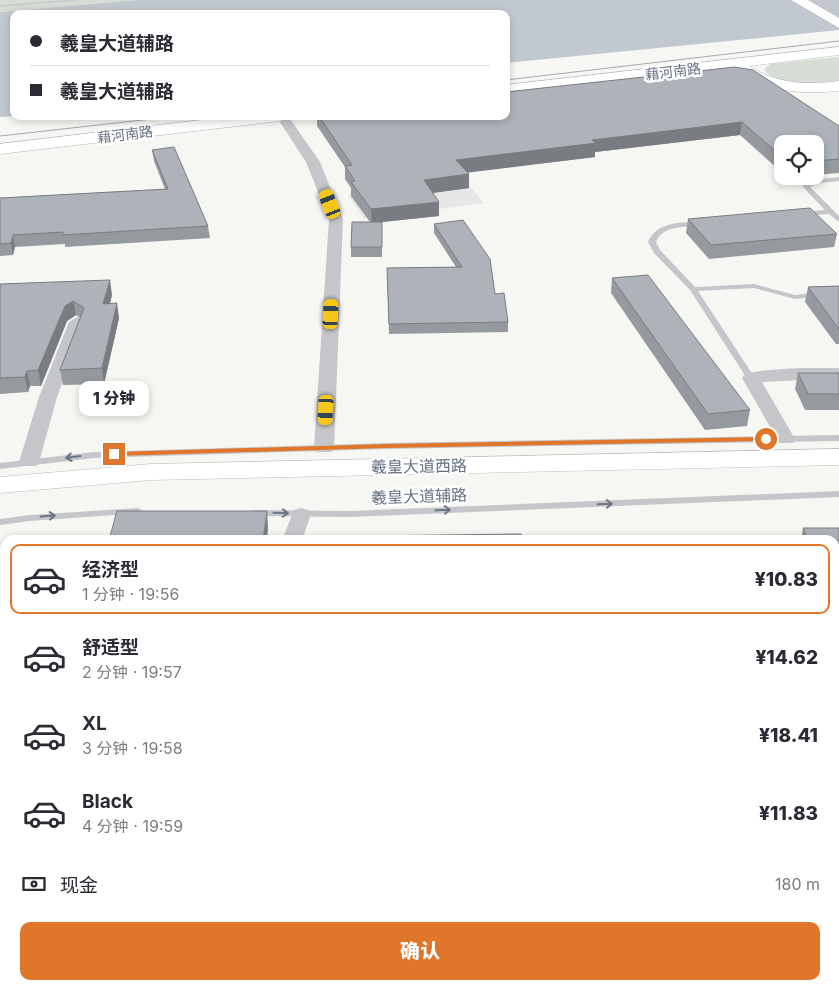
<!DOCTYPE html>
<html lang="zh">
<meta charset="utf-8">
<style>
:root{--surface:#fff;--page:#f7f7f7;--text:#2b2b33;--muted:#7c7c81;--line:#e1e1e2;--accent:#e07629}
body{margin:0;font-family:Inter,"Noto Sans SC",sans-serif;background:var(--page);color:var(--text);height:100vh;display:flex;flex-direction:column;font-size:19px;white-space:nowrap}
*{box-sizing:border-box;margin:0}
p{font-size:16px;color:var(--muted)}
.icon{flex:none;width:28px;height:28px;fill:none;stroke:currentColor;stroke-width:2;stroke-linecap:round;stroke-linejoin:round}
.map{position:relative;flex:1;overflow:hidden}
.drawer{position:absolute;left:0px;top:535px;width:840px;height:455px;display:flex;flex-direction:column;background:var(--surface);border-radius:15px 15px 0 0;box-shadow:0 2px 8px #0003}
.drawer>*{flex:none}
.hud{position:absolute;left:10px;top:10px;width:500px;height:110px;border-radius:10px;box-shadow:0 2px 8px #0003;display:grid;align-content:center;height:110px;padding:0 20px;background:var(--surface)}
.buttons{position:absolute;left:774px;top:135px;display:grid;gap:10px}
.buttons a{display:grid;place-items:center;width:50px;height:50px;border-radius:10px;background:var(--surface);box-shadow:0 2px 8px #0003;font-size:25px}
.end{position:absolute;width:22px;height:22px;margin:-11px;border:6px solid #e07629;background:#fff;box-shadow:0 0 0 2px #fff}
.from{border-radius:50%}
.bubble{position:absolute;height:35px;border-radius:10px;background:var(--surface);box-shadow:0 2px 8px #0003;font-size:16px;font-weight:800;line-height:35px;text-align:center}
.car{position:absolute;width:15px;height:30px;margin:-15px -8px;border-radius:6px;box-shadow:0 0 4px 1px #0007;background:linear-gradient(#f5c518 24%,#345 0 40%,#f5c518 0 76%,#345 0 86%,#f5c518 0)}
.hud b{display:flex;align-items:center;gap:18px;height:48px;font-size:19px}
.hud b+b{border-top:1px solid var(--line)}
.hud i{width:12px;height:12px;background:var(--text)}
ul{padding:9px 0 0;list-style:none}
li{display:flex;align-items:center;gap:15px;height:70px;margin:0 10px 8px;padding:0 10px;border:2px solid transparent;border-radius:10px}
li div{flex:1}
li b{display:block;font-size:19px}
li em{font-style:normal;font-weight:800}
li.current{border-color:var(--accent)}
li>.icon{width:45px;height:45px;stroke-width:1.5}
.pay{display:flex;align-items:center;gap:12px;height:55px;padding:0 20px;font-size:19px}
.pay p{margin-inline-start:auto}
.cta{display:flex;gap:10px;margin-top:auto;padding:10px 20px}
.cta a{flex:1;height:58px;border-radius:10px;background:var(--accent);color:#fff;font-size:20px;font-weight:800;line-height:58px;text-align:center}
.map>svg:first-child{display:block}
.built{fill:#e6e7e6}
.green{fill:#d6ddd4}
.water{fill:#c1c8cf}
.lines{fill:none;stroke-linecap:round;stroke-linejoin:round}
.secondary-casing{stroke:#b6b9be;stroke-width:1}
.primary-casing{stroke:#b7b9be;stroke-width:1}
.path{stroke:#bdbec1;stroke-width:2;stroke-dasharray:1 1;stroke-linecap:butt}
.lane{fill:#c4c6ca;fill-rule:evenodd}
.street{fill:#c4c6ca;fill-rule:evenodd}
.secondary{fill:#fff;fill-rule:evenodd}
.primary{fill:#fff;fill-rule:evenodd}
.tram{stroke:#a4a8af;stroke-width:1}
.wall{fill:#959a9f}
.shaded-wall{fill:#797d82}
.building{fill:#adb3b9;stroke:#797d82}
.oneway{stroke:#6b7587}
.route{fill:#e07629}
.labels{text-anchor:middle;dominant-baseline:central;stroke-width:5;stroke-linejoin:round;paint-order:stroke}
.far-street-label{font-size:14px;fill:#667183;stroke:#fff}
.street-label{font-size:16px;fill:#667183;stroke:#fff}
</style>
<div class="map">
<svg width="839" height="990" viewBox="0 0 839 990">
<rect width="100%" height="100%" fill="#f6f6f3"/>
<path class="built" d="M464,180l20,23 -120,16 -16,-24z"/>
<g class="green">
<path d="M0,0h136l-136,12z"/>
<path d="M839,57v25c-25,2 -57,9 -75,-12l6,-6z"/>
</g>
<path class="water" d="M136,0h703v30l-333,33v-49h-492v102l-14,1v-105z"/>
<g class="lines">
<g class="secondary-casing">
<g id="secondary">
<path d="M791,0h17l31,18v10z"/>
<path d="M839,47v8l-90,11c28,18 57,19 90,15v10c-36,3 -70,2 -101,-19l-2,-4 -230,27v-10z"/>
<path d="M235,116h53l-8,5 -280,33v-10z"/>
</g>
</g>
<g class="primary-casing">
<path id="primary" d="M839,449v16l-688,15 -151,13v-16l151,-13z"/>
</g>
<path class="path" d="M0,6l75,-6"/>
<g class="lane">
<path d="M839,177v4l-18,2 -11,4 29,29v6l-10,-8 -30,2v-4h3l23,-2 -22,-23v-2l17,-6z"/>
<path d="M700,221h3v4c-17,3 -40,-1 -47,17l4,8 35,37 59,-3 41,11 44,-5v4l-44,5 -41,-11 -56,3 57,87 -1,2h-6l-58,-90 -36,-37 -6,-11c9,-21 33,-19 52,-21z"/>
<path d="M839,435v6l-453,8 -292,9 -94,11v-6l94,-11 292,-9z"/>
<path d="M839,491v6l-489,20 -95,-1 -5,-3 5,-3 95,1z"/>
<path d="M138,508l5,3 -1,2 -112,8 -30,4v-6l30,-4z"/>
</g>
<g class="street">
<path d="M276,116h12l32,46 23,57 -9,229 -3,4h-14l-3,-4 15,-229 -23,-57z"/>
<path d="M77,317l8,5 -28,75 -18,65 -3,4h-14l-3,-4 20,-65 30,-75z"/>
<path d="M839,368v10l-77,4 33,57 -2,4h-14l-2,-4 -35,-61 3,-4c30,-7 63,-6 94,-6z"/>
<path d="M301,508l7,2 3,4 -9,26h-20l12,-30z"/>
<rect x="137" y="985" width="30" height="5"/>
</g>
<use href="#secondary" class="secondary"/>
<use href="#primary" class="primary"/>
<g class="tram">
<path d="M506,80l333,-39"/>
<path d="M0,136l179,-20"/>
</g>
</g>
<g class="wall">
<path d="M506,92l333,34v47l-24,2v-31h-33v25h-4l-38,-34 -145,17v5l-128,15 2,16 -36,5 6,9v14l-57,6v35h-31v-10l19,-25 -19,-26v-8l-6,-9v-12l-28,-41v-10h189z"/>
<path d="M152,150l56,76 2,12 -145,9v-3l-50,3 -2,8 -13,1v-58l165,-9 -11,-28z"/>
<path d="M688,219l149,15 -3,13 -125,12 -23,-26z"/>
<path d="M434,224l74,98v10l-119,2 -2,-66 69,-1 -22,-34z"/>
<path d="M612,278l138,132 -3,16 -42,4 -94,-137z"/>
<path d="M0,284l112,11 -2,8 9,15 -15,66 -41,1 -3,-15 20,-52 -4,-3 -9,6 -26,65h-11l-2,6 -28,2z"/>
<path d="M839,286v58h-3l-31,-42 3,-15z"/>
<path d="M798,373h41v37h-34l-10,-21z"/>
<path d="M803,528h36v109h-4v-97h-34z"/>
<path d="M0,632h5v197l-5,1z"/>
<rect x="835" y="726" width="4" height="65"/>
<path d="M0,906h5v79h49l-1,5h-53z"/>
<path d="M689,985h59l-9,5h-46z"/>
</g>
<g class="shaded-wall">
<path d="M742,122l-2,13 -145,17v5l-139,17v-14l136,-20z"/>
<path d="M469,174v14l-45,6v-14z"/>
<path d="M439,202v14l-57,6v35v-35l-10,2 -1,-15z"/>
<path d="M13,235l2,12 -2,8 -2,-12z"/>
<path d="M110,280l2,15 -6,23 -3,-14z"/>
<path d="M73,301l3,14 -9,6 -26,65 -3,-16 27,-64z"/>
<path d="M117,303l2,15 -15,66 -2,-16z"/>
<path d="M27,371l3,15 -2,6 -3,-15z"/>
<path d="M267,511l1,17 -1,12h-4z"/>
<path d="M839,919v2l-4,13v-12z"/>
<path d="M45,985h9l-1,5h-6z"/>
<path d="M719,985h29l-9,5h-28z"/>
</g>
<g class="building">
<path d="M735,67l18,3 86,56v33l-24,2v-17h-33v11h-2l-38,-33 -150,18 4,3 -140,17 13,14 -45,6 15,22 -68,7 -20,-27 4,-1 -10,-15 7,-1 -33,-49h187v-24z"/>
<path d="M174,147l34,79 -145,9v-3l-50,3 -2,8 -11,1v-46l168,-9 -16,-39z"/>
<path d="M810,208l27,26 -126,11 -23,-26z"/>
<path d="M463,220l27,39 5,35 9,-1 4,29 -119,2 -2,-56 75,-1 -28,-43z"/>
<path d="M352,222h30v25h-31z"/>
<path d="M648,275l102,135 -42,4 -96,-136z"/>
<path d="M110,280l-7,24 14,-1 -15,65 -42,2 24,-62 -11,-7 -8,5 -27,64 -11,1 -2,6 -25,1v-94z"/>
<path d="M839,286v43l-31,-42z"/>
<path d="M798,373h41v21h-31z"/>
<path d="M117,511h150l-4,29h-154z"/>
<path d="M803,528h36v91h-4v-79h-27z"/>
<path d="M521,534l1,6h-157v-4z"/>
<rect x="0" y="632" width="5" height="181"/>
<rect x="835" y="726" width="4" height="47"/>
<rect x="0" y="906" width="5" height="71"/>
<path d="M835,914l4,4v1l-4,3z"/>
<path d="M299,985h314l1,5h-315z"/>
<path d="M708,985h11l-8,4z"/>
</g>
<defs><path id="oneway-shaft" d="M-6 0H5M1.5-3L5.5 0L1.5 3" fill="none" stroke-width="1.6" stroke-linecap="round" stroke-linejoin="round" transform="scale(1.25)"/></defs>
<g class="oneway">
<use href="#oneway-shaft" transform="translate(73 457) rotate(173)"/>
<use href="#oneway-shaft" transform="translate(605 504) rotate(-2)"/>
<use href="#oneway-shaft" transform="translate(443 510) rotate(-2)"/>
<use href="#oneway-shaft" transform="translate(281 513) rotate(1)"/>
<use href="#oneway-shaft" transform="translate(48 516) rotate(-4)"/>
</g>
<path class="route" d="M766,437l4,2 -1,2 -383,7 -272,8 -4,-2 4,-2 272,-8z"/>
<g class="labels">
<g class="far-street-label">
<text transform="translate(673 71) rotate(-7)">藉河南路</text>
<text transform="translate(125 134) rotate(-7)">藉河南路</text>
</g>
<g class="street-label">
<text transform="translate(419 466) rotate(-1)">羲皇大道西路</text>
<text transform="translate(419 496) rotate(-2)">羲皇大道辅路</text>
</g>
</g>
</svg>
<div class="buttons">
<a><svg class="icon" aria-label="locate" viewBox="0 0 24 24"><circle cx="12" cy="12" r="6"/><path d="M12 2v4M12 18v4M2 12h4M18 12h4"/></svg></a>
</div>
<i class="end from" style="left:766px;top:439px"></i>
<i class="end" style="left:114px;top:454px"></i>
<div class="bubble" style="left:79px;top:381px;width:70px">1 分钟</div>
<i class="car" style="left:330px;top:204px;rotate:338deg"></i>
<i class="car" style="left:331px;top:314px;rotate:3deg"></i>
<i class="car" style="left:326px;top:410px;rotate:183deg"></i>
<div class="hud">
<b><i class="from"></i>羲皇大道辅路</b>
<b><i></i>羲皇大道辅路</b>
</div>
<section class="drawer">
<ul>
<li class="current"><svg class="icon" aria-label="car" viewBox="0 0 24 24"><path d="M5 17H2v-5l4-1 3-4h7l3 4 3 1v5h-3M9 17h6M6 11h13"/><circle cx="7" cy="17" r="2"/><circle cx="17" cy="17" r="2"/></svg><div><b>经济型</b><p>1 分钟 · 19:56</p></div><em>¥10.83</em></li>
<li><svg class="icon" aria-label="car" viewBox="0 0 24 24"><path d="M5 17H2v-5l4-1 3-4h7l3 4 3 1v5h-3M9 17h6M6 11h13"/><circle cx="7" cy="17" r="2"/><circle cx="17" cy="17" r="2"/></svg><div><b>舒适型</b><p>2 分钟 · 19:57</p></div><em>¥14.62</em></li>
<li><svg class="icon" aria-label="car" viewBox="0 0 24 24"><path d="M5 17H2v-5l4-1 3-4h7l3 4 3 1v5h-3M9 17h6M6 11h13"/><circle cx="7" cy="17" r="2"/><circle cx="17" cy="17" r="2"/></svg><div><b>XL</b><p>3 分钟 · 19:58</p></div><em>¥18.41</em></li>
<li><svg class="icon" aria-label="car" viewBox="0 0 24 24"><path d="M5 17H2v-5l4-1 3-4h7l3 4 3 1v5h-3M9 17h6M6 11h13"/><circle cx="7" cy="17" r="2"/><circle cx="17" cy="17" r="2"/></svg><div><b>Black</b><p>4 分钟 · 19:59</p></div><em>¥11.83</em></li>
</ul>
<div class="pay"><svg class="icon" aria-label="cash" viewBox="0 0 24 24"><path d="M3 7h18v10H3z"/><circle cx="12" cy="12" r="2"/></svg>现金<p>180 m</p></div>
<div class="cta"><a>确认</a></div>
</section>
</div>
